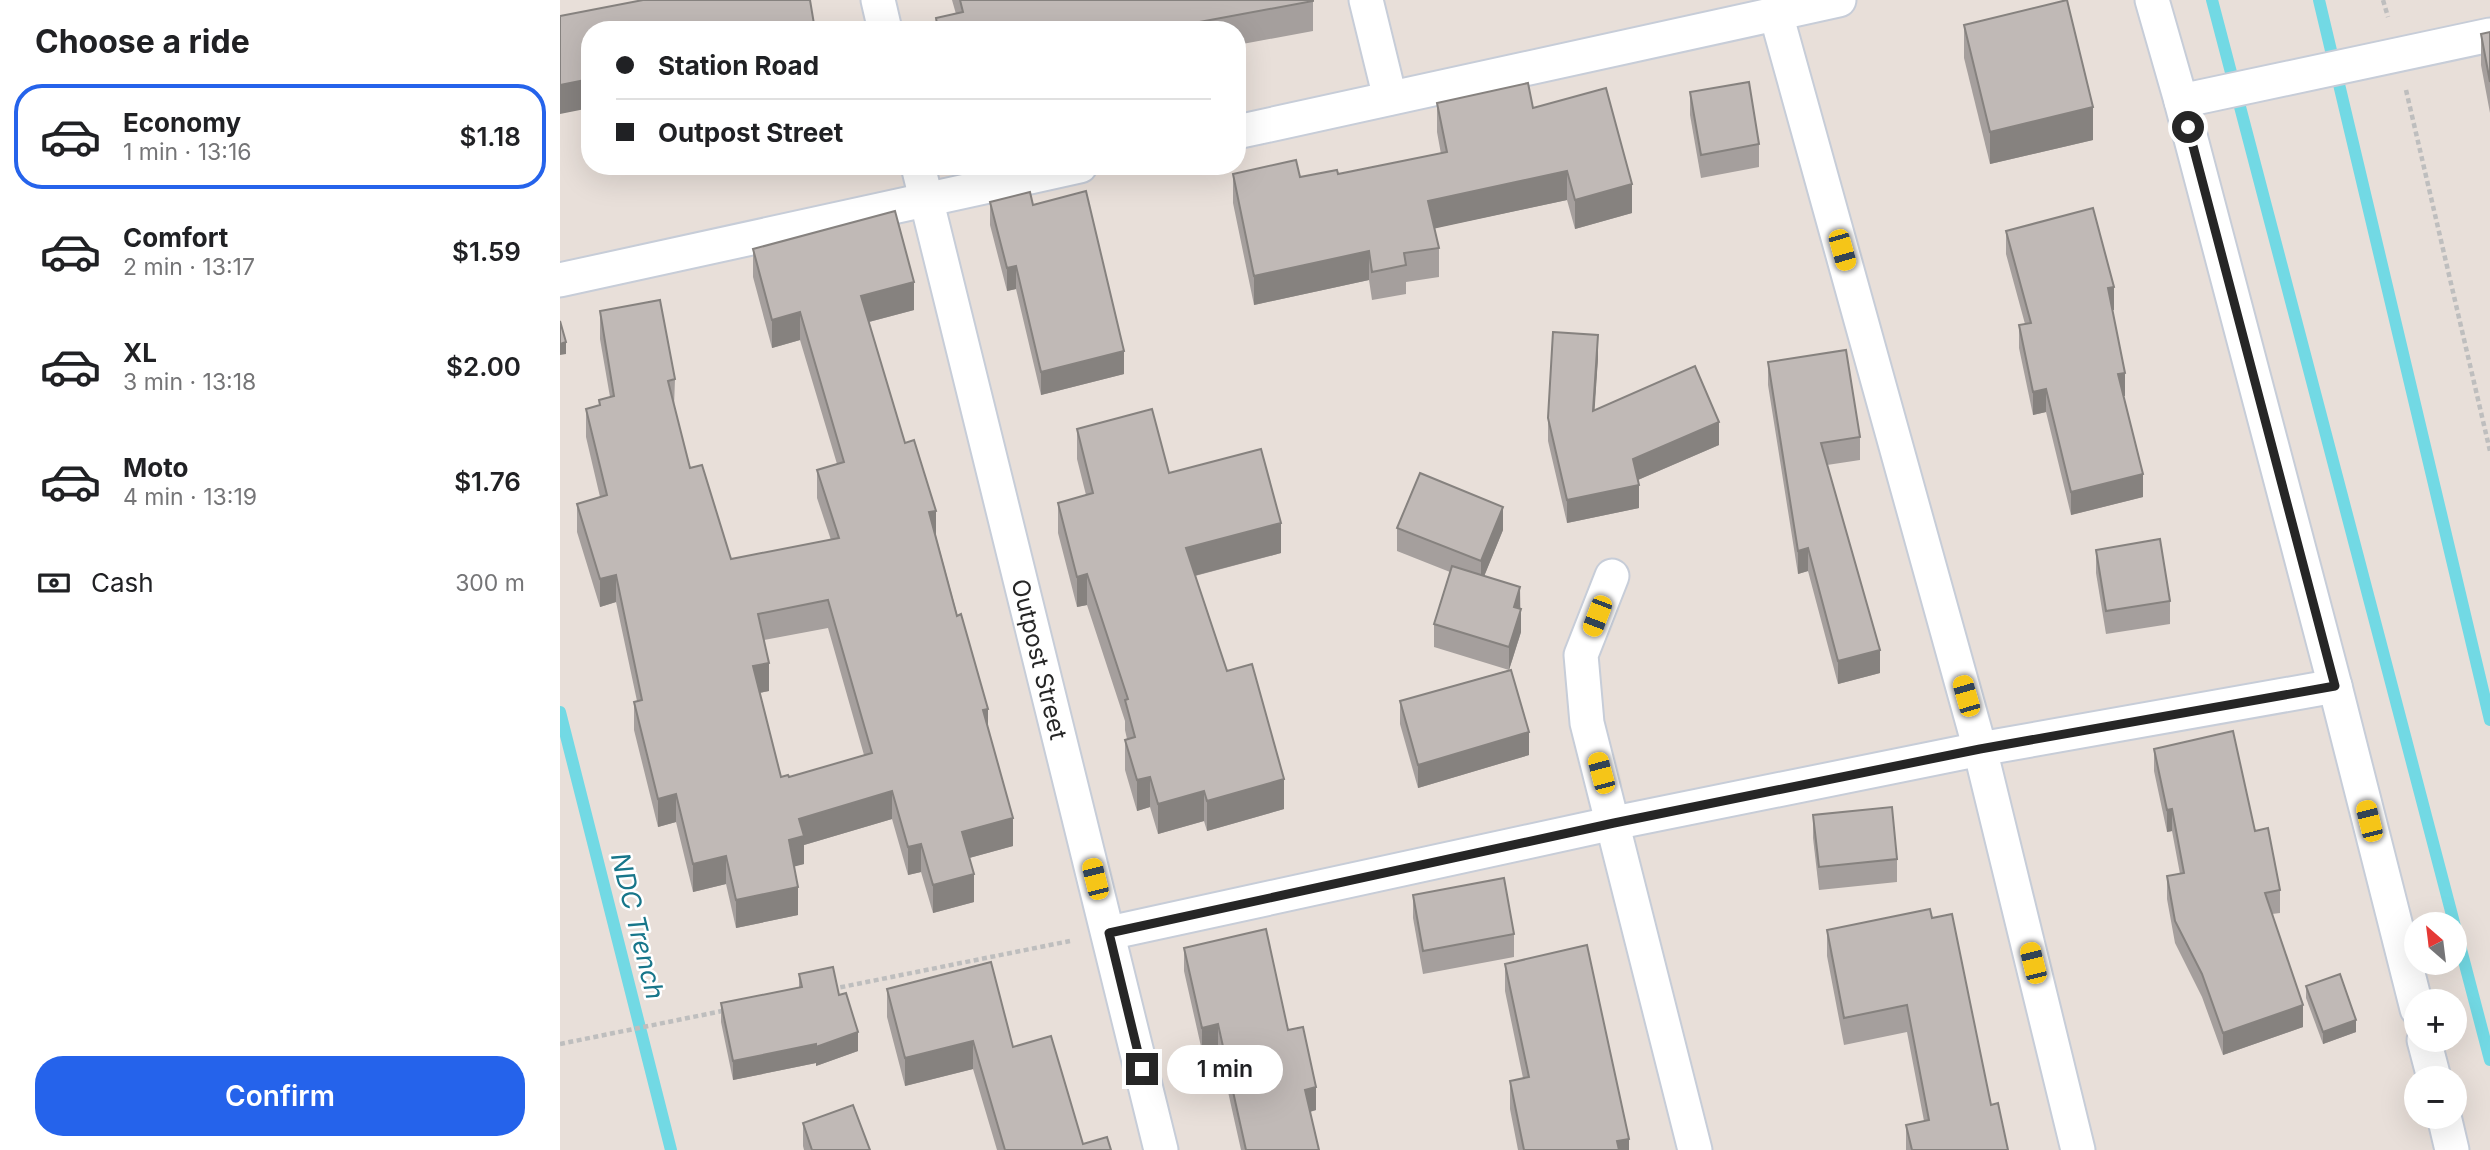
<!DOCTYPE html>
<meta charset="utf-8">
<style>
:root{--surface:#fff;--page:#f6f6f6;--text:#202124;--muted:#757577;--line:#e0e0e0;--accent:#2563eb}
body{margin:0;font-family:Inter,sans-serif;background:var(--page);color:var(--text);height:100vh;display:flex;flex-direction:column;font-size:26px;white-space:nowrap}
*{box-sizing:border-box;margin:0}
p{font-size:23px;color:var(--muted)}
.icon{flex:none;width:38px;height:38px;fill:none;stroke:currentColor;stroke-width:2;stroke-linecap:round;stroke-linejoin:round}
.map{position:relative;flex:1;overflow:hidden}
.details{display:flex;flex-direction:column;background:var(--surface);width:560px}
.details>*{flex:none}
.guide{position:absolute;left:21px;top:21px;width:665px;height:154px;border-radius:28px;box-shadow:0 7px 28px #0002;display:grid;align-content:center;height:154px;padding:0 35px;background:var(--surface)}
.needle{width:46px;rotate:332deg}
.fabs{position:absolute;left:1844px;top:912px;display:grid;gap:14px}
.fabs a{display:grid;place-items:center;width:63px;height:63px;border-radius:50%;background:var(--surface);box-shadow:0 7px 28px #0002;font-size:35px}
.end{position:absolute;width:32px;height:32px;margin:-16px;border:9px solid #262626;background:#fff;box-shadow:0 0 0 4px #fff}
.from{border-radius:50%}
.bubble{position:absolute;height:49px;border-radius:24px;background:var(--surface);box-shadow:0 7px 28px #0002;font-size:23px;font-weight:600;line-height:49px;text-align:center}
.car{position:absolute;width:21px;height:42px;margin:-21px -10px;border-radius:9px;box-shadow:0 0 5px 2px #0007;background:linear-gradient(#f5c518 24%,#345 0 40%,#f5c518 0 76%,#345 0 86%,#f5c518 0)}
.guide b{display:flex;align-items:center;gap:24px;height:66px;font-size:26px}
.guide b+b{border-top:2px solid var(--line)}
.guide i{width:18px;height:18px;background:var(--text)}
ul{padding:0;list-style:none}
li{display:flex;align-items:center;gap:21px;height:105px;margin:0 14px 10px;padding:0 21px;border:4px solid transparent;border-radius:28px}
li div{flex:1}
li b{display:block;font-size:26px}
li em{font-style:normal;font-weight:600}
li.selected{border-color:var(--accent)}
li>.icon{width:63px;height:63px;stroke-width:1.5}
h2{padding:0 35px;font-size:32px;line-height:84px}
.pay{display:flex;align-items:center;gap:18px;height:77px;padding:0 35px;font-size:26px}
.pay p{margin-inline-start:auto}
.button{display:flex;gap:14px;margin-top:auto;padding:14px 35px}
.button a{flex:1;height:80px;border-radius:28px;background:var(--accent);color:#fff;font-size:28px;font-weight:600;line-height:80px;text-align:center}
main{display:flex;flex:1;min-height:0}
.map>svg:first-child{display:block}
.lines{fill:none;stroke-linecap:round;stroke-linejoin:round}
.stream{stroke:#72d9e4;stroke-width:12}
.minor-casing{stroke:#c7cdd8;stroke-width:37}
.path{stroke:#bebebe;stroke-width:4.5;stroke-dasharray:5 3.5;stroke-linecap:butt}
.minor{stroke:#fff;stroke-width:33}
.wall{fill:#a59f9d;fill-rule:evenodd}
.shaded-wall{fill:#86827f}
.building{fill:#c0b9b6;stroke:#86827f;stroke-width:2;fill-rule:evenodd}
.route{stroke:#262626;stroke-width:9}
.labels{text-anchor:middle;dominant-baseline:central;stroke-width:5;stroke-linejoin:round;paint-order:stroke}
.street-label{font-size:24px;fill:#262626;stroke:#fff}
.water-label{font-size:26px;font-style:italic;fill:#17768a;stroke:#fff}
</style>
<main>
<section class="details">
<h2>Choose a ride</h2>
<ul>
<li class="selected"><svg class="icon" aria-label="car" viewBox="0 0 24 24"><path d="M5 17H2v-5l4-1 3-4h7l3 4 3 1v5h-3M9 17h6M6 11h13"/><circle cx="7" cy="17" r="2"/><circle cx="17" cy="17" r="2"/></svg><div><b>Economy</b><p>1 min · 13:16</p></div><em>$1.18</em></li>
<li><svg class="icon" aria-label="car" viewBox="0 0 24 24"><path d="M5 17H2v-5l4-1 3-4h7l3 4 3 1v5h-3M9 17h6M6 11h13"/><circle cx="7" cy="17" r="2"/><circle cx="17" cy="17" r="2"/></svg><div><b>Comfort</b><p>2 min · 13:17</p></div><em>$1.59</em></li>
<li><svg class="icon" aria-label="car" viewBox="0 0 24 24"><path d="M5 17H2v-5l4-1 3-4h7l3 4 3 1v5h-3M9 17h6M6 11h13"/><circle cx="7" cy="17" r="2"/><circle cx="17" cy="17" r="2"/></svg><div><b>XL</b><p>3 min · 13:18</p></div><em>$2.00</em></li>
<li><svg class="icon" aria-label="car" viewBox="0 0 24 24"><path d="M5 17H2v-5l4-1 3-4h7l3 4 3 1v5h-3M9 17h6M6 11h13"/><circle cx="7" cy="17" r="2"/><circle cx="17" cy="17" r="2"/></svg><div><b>Moto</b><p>4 min · 13:19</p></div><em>$1.76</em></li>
</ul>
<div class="pay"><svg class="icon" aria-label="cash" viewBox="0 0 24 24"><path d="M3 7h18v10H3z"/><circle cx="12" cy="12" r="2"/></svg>Cash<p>300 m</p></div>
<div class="button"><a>Confirm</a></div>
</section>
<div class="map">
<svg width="1930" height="1150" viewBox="0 0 1930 1150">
<rect width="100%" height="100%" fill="#e8dfd9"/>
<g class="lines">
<g class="stream">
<path d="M1652,0l278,1060"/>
<path d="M1759,0l171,720"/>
<path d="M0,712l111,438"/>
</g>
<g class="minor-casing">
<g id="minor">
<path d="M318,0l7,30"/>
<path d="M806,0l24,98"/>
<path d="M1592,0l29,101 154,585 82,323"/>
<path d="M1216,14l204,735 98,401"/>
<path d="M1621,101l309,-66"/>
<path d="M677,132l602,-132"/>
<path id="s1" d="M358,166l243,984"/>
<path d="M0,280l520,-114"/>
<path d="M1052,576l-31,79 6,68 108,427"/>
<path d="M549,933l505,-110 366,-74 355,-63"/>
<path d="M1864,1040l10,38"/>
<path d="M1884,1116l8,34"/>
</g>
</g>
<g class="path">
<path d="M1823,0l5,17"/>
<path d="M1846,90l84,361"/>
<path d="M272,989l238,-48"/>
<path d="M0,1044l167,-34"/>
</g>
<use href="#minor" class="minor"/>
</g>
<g class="wall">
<path d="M392,0h361v31l-76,14v-15h-301v-12l20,-4z"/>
<path d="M1404,25l129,115 -103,24 -26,-106z"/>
<path d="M1930,32v81l-9,-48v-31z"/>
<path d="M1130,92l69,52v23l-58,11 -11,-63z"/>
<path d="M877,103l96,5 99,105 -57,16 -8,-29 -133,28 5,20v29l-33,5v12l-34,6 -3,-20 -115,25 -21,-102v-29l67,3 38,-3 103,-20 -4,-22z"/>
<path d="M430,202l43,3 91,169 -83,21 -25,-106 -9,2 -17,-66z"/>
<path d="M1446,231l108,79h-2l13,86h-2l20,101 -72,18 -25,-103 -13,3 -14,-67v-23l6,-1 -19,-70z"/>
<path d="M193,249l161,61 -45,12 36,121 31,93 52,192 25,118 -44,12 5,44 -41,11 -12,-41 -13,3 -16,-56 -88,26v19l-10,2 4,49 -62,13 -10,-44 -33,8 -17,-70 -18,5 -24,-97v-28l3,-1 -21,-99 -16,5 -23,-75v-28l23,-7 -14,-60v-28l13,-4v-5l11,-3 -10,-58v-28l75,68 -1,28 16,61 41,91 100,-19 -14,-42v-28l20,-6 -37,-124 -28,8 -19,-71zM268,628l36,127 -75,22h-8l-21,-84 9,-2 -5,-51z"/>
<path d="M1038,358l-4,52 125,35 -81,35 1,28 -72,15 -19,-82v-23z"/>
<path d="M1208,362l92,75v23l-33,5 53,208 -42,11 -30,-113 -10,3 -30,-189z"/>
<path d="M517,429l92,44 112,80 -86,23 32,95 57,138 -77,22 -3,-10 -46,13 -8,-27 -13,4 -12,-41v-30l2,-1 -2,-9v-9l-38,-116 -10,2 -19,-74v-30l28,-8 -9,-36z"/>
<path d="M837,528l106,2 -19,46 36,11 1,45 -12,38 20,85 -111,33 -18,-64v-23l109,-31 -75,-23v-23l16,-52 -53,-21z"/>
<path d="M1536,550l74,51v23l-64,10 -10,-61z"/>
<path d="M1594,749l101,82 25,59v23l-8,1 31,113 -80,28 -21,-58 -27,-54 -8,-44v-23l13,-2 -8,-43 -5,1 -13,-61z"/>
<path d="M1253,815l84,44v23l-78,8 -6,-52z"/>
<path d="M853,895l101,39v23l-91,17 -10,-56z"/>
<path d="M1372,918l59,187 17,45h-102v-25l18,-4 -17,-89 -63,13 -17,-89v-26z"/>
<path d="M624,948l104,82 28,80 -6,2 9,38h-78l-23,-103 -16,4 -18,-80z"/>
<path d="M945,964l124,186h-111l-8,-41v-28l13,-3 -18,-87z"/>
<path d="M239,974l40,21 19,56 -42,15v-3l-83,17 -12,-58v-19l78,-15z"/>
<path d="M1746,986l50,46 -33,12 -17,-46z"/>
<path d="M327,989l126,58 70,97 28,6h-114l-24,-81 -68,17 -18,-69z"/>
<path d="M243,1123l67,27h-66l-1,-4z"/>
</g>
<g class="shaded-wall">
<path d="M30,79v29l-30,6v-29z"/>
<path d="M1533,107v33l-103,24v-32z"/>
<path d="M1007,171v29l-139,30v-29z"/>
<path d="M1072,184v29l-57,16v-29z"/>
<path d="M809,251v29l-115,25v-29z"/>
<path d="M456,266v23l-9,2v-23z"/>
<path d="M354,282v28l-53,14v-28z"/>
<path d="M1554,287v23l-6,1v-23z"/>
<path d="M240,312v28l-28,8v-28z"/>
<path d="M1038,335v23l-5,76v-23z"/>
<path d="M6,342v12l-6,1v-11z"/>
<path d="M564,351v23l-83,21v-23z"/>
<path d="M1565,373v23l-7,1v-23z"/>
<path d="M1486,389v23l-13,3v-23z"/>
<path d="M1159,422v23l-86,37v-23z"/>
<path d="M1583,474v23l-72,18v-23z"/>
<path d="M1079,485v23l-72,15v-23z"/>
<path d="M943,507v23l-22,54v-23z"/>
<path d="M376,511v28l-7,-27z"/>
<path d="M721,523v30l-95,25v-30z"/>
<path d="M1248,548v23l-10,3v-23z"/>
<path d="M527,574v31l-10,2v-30z"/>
<path d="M56,575v27l-16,5v-28z"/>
<path d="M960,587v23l-6,-3z"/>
<path d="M961,609v23l-12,38v-23z"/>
<path d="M1320,650v23l-42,11v-23z"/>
<path d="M209,663v28l-16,3v-28z"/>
<path d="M428,709v28l-5,-27z"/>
<path d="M969,732v23l-111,33v-23z"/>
<path d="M590,777v30l-13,4v-31z"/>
<path d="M724,779v30l-77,22v-30z"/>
<path d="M332,791v28l-88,26v19l-15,4v-28l10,-21z"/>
<path d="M644,791v30l-46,13v-30z"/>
<path d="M116,794v28l-18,5v-28z"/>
<path d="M1612,809v22l-5,1v-22z"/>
<path d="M453,818v28l-51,14v-28z"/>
<path d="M361,844v28l-13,3v-28z"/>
<path d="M166,856v28l-33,8v-28z"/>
<path d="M414,874v28l-41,11v-28z"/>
<path d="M238,887v28l-62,13v-28z"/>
<path d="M1743,1005v22l-80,28v-22z"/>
<path d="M1796,1020v12l-33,12v-12z"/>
<path d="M658,1024v23l-16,4v-23z"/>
<path d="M298,1032v19l-42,15v-19z"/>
<path d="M413,1041v28l-68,17v-28z"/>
<path d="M256,1044v19l-83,17v-19z"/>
<path d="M756,1087v23l-11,3v-23z"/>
<path d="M1069,1139v11h-12v-9z"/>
</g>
<g class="building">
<path d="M83,0h167l5,30h-225v49l-30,6v-69z"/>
<path d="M400,0h353v1l-146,27 1,2h-230l-2,-12 27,-6z"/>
<path d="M1507,0l26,107 -103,25 -26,-107z"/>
<path d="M1930,32v50l-9,-48z"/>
<path d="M1189,82l10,62 -58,11 -11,-63z"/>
<path d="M968,83l5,25 73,-20 26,96 -57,16 -8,-29 -139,30 11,47 -35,5 2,12 -34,7 -3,-21 -115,25 -21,-102 63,-14 4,17 37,-7 1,4 109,-22 -10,-49z"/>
<path d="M526,191l38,160 -83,21 -25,-106 -9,2 -17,-66 40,-10 3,13z"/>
<path d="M1533,208l21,79 -6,1 17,85 -7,1 25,100 -72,18 -25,-103 -13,3 -14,-67 12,-2 -25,-92z"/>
<path d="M335,211l19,71 -53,14 44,147 9,-3 22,71 -7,1 28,104 4,-2 27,95 -5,1 30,108 -51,14 12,42 -41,11 -12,-41 -13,3 -16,-56 -93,28 5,17 -15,4 9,47 -62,13 -10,-44 -33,8 -17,-70 -18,5 -24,-97 8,-2 -26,-125 -16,4 -23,-75 30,-9 -21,-86 14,-4 -1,-5 15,-4 -14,-85 60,-11 15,79 -7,2 22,87 12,-3 29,94 108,-21 -22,-68 27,-8 -44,-150 -28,8 -19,-71zM268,600l44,153 -83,24 -1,-2 -7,2 -28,-111 16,-3 -11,-49z"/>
<path d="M0,321l6,21 -6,2z"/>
<path d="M993,332l45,3 -5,76 102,-45 24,56 -86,37 6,26 -72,15 -19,-82z"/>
<path d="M1286,350l14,87 -39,6 59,207 -42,11 -30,-113 -10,3 -30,-189z"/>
<path d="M592,409l17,64 92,-24 20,74 -95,25 41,123 25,-7 32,115 -77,22 -3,-10 -46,13 -8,-27 -13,3 -12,-40 10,-3 -10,-37 3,-1 -41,-125 -10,3 -19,-74 35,-10 -16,-64z"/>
<path d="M860,473l83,34 -22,54 -84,-33z"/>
<path d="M1600,539l10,62 -64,10 -10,-61z"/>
<path d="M892,566l68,21 -6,20 7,2 -12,38 -75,-23z"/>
<path d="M951,670l18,62 -111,33 -18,-64z"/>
<path d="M1673,731l22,100 13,-3 12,62 -15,3 38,112 -80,28 -21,-59 -27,-53 -8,-45 17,-3 -12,-64 -5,1 -13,-61z"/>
<path d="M1332,807l5,52 -78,8 -6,-52z"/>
<path d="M944,878l10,56 -91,17 -10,-56z"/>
<path d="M1370,909l2,9 20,-4 39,191 7,-2 10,47h-96l-6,-25 23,-5 -22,-115 -63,13 -17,-88z"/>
<path d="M706,929l22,101 15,-3 13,60 -11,3 14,60h-73l-28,-126 -16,4 -18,-80z"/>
<path d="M1027,945l42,194 -12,2 2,9h-95l-14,-69 19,-4 -24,-113z"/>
<path d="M431,962l22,85 38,-11 32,108 24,-7 4,13h-106l-32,-109 -68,17 -18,-69z"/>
<path d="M273,967l6,28 7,-2 12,39 -42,15v-3l-83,17 -12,-58 81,-16 -3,-13z"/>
<path d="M1780,974l16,46 -33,12 -17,-46z"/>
<path d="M293,1105l17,45h-58l-9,-27z"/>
</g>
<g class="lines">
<path class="route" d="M582,1069l-33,-136 505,-110 366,-74 355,-63 -147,-559"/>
</g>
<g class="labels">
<g class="street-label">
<text stroke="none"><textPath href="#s1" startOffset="508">Outpost Street</textPath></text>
</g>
<g class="water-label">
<text transform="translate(78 926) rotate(76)">NDC Trench</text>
</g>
</g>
</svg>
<div class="fabs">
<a><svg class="needle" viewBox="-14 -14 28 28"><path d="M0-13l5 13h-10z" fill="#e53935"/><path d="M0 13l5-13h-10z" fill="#757577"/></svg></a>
<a>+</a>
<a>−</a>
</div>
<i class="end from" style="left:1628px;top:127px"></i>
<i class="end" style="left:582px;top:1069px"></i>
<div class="bubble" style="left:607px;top:1045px;width:116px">1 min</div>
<i class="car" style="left:1282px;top:250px;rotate:164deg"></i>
<i class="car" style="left:1037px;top:616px;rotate:201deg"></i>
<i class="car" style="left:1406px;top:696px;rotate:344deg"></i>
<i class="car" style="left:1041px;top:773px;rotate:345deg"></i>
<i class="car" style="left:1809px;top:821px;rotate:346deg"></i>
<i class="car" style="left:535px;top:879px;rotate:346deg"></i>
<i class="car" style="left:1473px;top:963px;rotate:346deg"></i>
<div class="guide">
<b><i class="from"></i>Station Road</b>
<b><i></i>Outpost Street</b>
</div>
</div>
</main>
